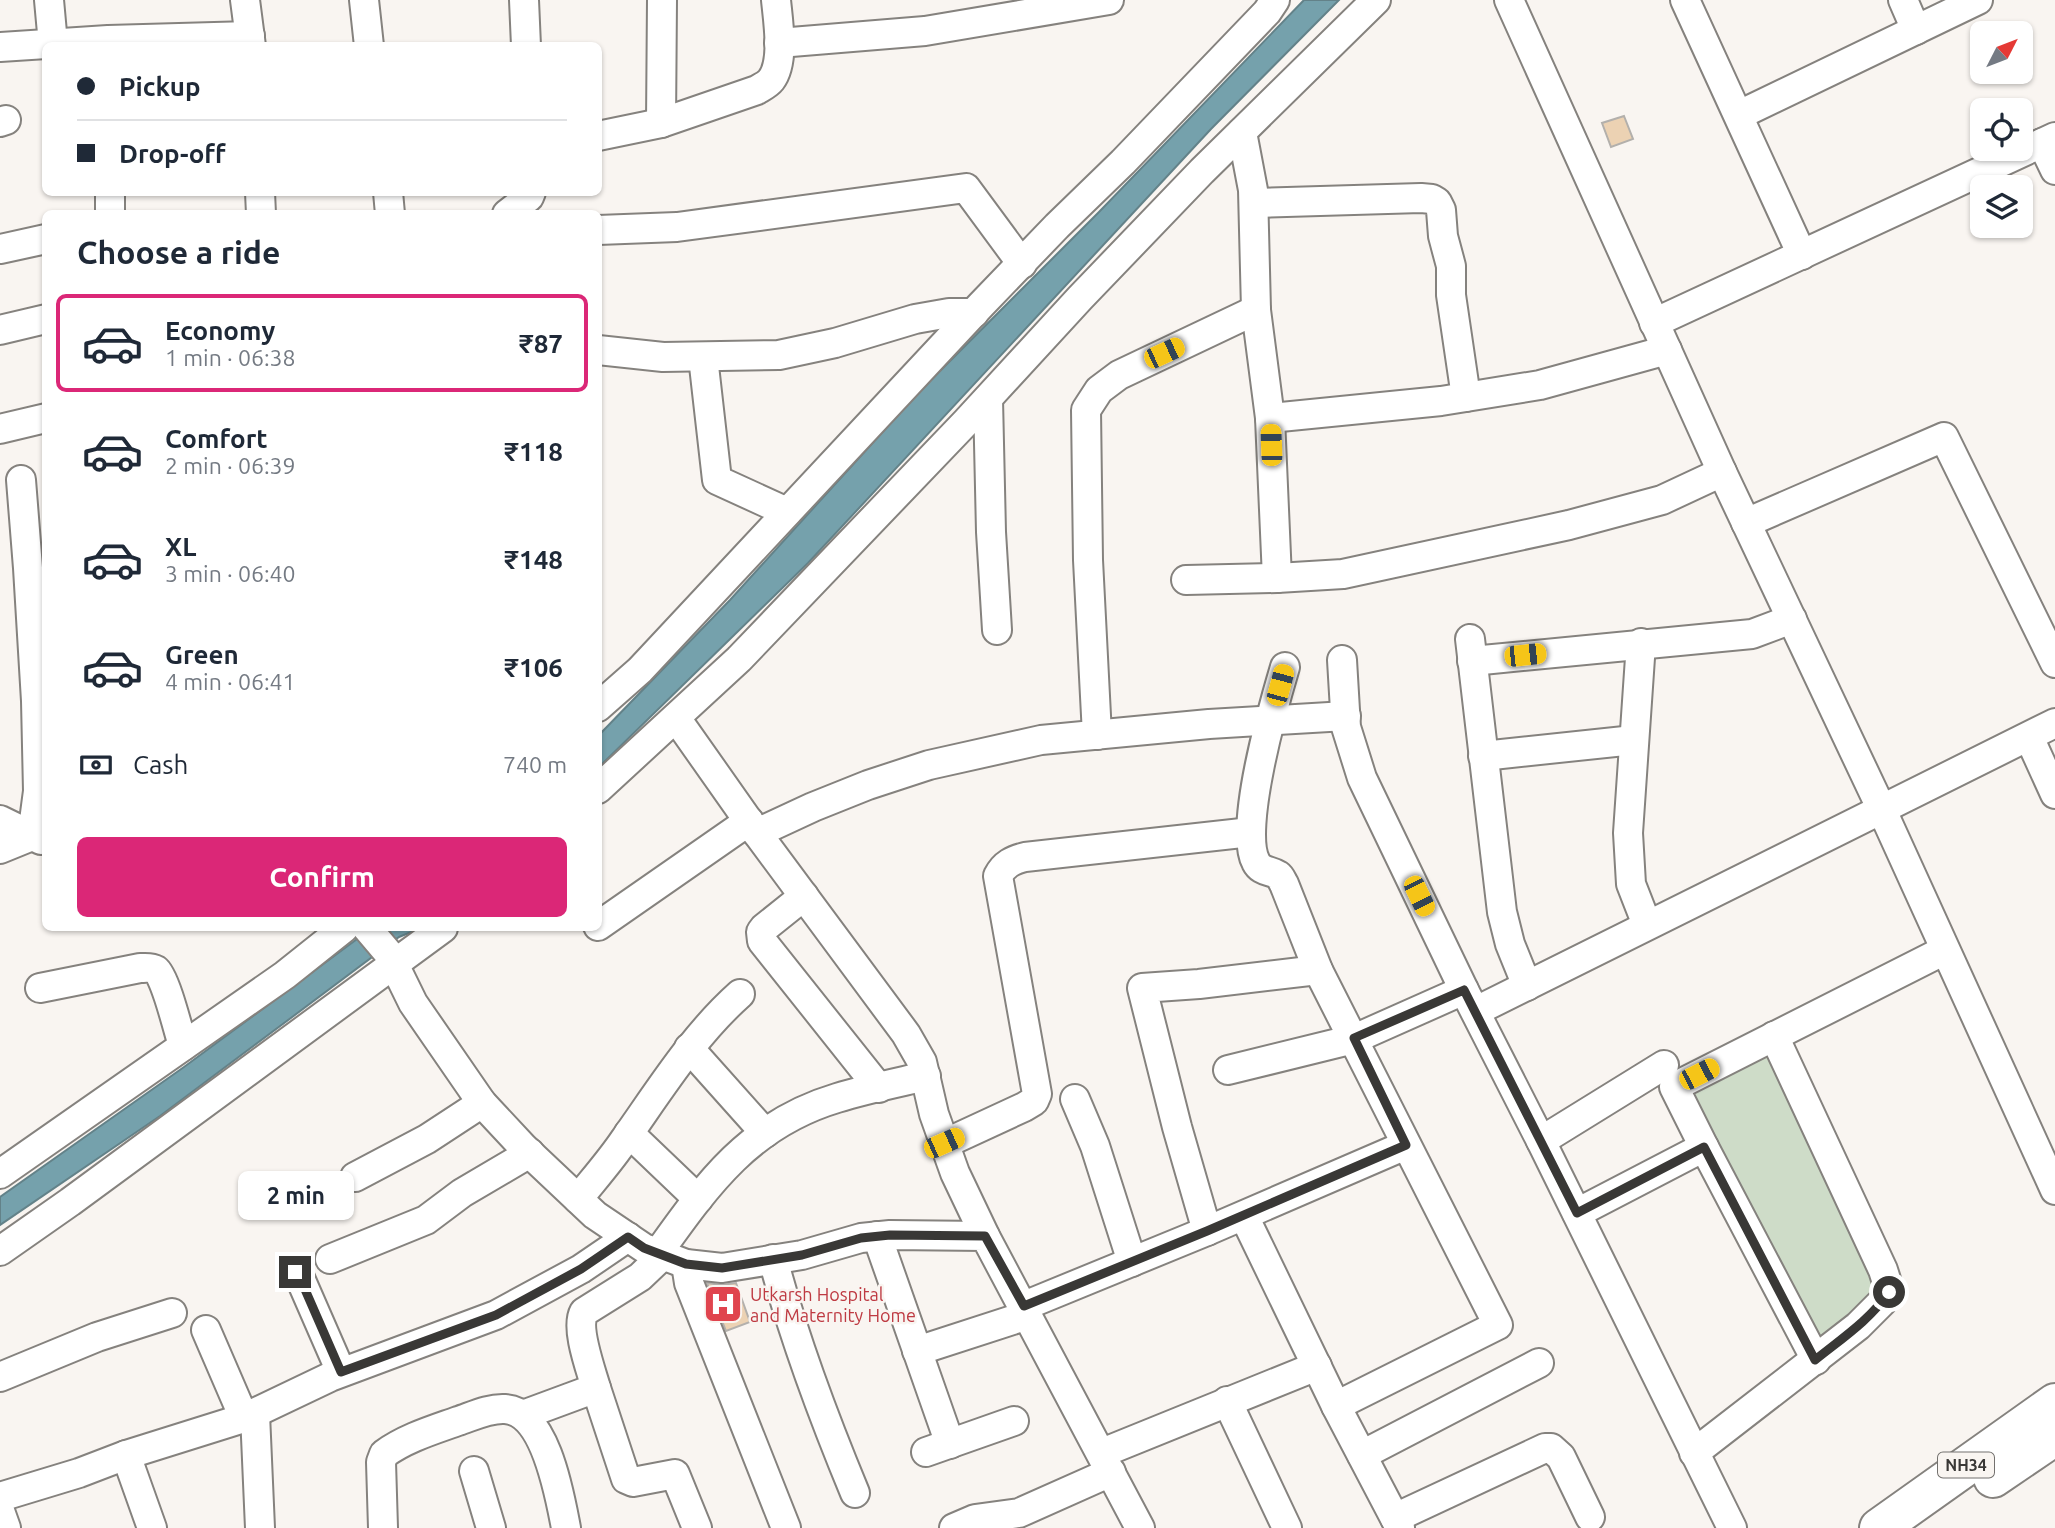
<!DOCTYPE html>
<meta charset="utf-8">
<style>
:root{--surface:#fff;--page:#f6f6f7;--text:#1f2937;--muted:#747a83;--line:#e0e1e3;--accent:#db2777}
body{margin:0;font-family:Ubuntu,sans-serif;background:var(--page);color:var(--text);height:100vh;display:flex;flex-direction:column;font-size:26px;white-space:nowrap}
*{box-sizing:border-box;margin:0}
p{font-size:23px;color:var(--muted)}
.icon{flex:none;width:38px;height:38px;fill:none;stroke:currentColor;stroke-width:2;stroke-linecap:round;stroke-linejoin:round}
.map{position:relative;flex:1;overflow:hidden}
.panel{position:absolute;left:42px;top:210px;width:560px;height:721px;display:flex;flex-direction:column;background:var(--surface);border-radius:10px;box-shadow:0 2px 5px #0004}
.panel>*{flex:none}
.top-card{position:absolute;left:42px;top:42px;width:560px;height:154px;border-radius:10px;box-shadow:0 2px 5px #0004;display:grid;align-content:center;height:154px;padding:0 35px;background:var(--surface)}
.needle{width:46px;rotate:48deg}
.fabs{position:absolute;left:1970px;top:21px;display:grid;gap:14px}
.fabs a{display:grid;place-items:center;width:63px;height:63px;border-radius:10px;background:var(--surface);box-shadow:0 2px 5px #0004;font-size:35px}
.end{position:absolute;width:32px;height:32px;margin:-16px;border:9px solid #393836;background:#fff;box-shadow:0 0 0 4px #fff}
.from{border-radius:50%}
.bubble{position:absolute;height:49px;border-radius:10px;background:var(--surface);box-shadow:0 2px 5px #0004;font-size:23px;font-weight:600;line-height:49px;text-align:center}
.car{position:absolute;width:21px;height:42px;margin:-21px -10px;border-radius:9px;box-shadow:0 0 5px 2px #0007;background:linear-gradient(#f5c518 24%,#345 0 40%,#f5c518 0 76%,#345 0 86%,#f5c518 0)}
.top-card b{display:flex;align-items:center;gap:24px;height:66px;font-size:26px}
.top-card b+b{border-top:2px solid var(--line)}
.top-card i{width:18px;height:18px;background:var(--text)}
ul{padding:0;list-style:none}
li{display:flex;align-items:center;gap:21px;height:98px;margin:0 14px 10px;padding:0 21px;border:4px solid transparent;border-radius:10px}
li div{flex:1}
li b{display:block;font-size:26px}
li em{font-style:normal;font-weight:600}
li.on{border-color:var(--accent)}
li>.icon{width:63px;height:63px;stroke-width:1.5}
h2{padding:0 35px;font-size:32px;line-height:84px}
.pay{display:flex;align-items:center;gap:18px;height:77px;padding:0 35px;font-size:26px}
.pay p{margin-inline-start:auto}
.action{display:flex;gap:14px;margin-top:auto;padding:14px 35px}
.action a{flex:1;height:80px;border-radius:10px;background:var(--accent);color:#fff;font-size:28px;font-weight:600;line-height:80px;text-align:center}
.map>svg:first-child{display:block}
.green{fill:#cedcc8}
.water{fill:#75a1ac;stroke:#638289;stroke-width:2}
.building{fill:#ecd2b3;stroke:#b3b0ac;stroke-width:2}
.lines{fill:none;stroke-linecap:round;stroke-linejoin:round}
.minor-casing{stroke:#85827e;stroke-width:32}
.highway-casing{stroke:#85827e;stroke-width:42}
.minor{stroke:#fff;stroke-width:28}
.highway{stroke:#fff;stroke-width:38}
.route{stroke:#393836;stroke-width:9}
.labels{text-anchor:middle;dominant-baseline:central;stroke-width:5;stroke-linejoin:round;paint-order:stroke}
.shield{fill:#f9f5f1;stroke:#73716e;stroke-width:2}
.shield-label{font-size:16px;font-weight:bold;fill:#393836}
.health-label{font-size:18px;fill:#be3a42;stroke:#f9f5f1;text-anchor:start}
</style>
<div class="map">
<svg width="2055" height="1528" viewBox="0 0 2055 1528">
<rect width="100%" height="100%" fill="#f9f5f1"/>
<path class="green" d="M1767,1051l109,232 -4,17 -51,37h-7l-117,-231 -2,-12 2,-7z"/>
<g class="water">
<path d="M1304,0h35l-128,129 -403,434 -209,204v-32l131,-135 187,-206 182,-182z"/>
<path d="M372,928h49l-22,9 -239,179 -160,109v-28l184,-130z"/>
</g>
<g class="building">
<path d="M1624,116l9,23 -22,8 -9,-24z"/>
<path d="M707,1283l14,2 15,-2 14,39 -24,9z"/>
</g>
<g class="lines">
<g class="minor-casing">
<g id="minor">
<path d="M49,0l4,44"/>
<path d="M245,0l6,46"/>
<path d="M364,0l5,46"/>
<path d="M524,0l2,46"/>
<path d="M1509,0l213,472 159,336 174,382"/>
<path d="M1685,0l117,255"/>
<path d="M1903,0l13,30"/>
<path d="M779,43l146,-12 184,-31"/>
<path d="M0,47l108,-7 142,-4"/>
<path d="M1739,115l239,-115"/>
<path d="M0,122l6,-2"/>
<path d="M661,123l1,-123"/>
<path d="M1242,132l11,58 3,120 14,108 7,160"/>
<path d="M598,136l63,-13 96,-33c5,-3 11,-6 14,-10 14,-18 7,-59 5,-80"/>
<path d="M2042,143l13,27"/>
<path d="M260,192l1,22"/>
<path d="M388,192l2,22"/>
<path d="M1254,203l167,-5 11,1 5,3 4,8 2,26 8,30v29l15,102"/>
<path d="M110,214v-22"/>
<path d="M507,214l22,-17 2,-5"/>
<path d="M598,230l79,-3 289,-39 56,76"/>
<path d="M0,249l46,-10"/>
<path d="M1654,323l401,-186"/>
<path d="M0,330l46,-11"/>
<path d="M598,350l65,7 116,-2 56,-12 80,-24 34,-6h25"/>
<path d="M703,357l14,123 70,32"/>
<path d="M988,399l3,133 6,98"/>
<path d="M1270,418l171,-17 99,-16 127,-35"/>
<path d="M0,429l46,-11"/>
<path d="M1746,523l198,-86 111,226"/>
<path d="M1186,580l91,-2 66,-4 226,-49 93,-25 60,-28"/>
<path d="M1470,639l32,273 8,32 17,42"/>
<path d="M1641,643l-13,190 3,51 16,41"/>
<path d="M1342,660l4,67 16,51 102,212 77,151 191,387"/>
<path d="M1472,661l280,-27 40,-15"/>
<path d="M1285,667c-11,37 -47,163 -29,195 5,10 14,8 22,13 3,2 4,6 6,9l34,86 180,355 -162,81"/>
<path d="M598,707l42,-37 341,-365 76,-79 66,-64 144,-150 8,-12"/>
<path d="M676,718l81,115 149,201 16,28 12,52 21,59 30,63"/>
<path d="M1097,735l-9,-175 -2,-150 13,-20 20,-15 137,-65"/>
<path d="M2029,737l26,57"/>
<path d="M1483,756l151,-16"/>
<path d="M598,789l141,-130 227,-237 114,-124 122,-127 174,-171"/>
<path d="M0,820l41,20"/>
<path d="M757,833l56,-26 55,-22 61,-20 112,-25 168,-16 137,-8"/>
<path d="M0,849l32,-13 6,-45 -2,-90 -8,-133 -7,-88"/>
<path d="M804,896l-40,32 -3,4 1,9 117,147"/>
<path d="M598,926l151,-105"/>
<path d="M367,928l22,26 24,49 69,100 42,45 71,67 49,33 42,16 36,4 80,-13 59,-17 29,-3 95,1 155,292"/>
<path d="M40,988l100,-20c5,0 11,-1 16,2 9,6 23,63 27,76"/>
<path d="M1476,1011l579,-288"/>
<path d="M689,1048l76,85"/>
<path d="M1228,1070l126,-31 110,-49"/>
<path d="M1075,1099l20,47 37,116"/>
<path d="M629,1133l69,66"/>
<path d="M1541,1141l123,-76"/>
<path d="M944,1144l80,-37 10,-6 3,-7 -39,-218c6,-12 15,-16 27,-19l226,-25"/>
<path d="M0,1174l285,-199 59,-47"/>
<path d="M355,1177l72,-38 55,-36"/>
<path d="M578,1199c16,-20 33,-39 47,-60 36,-51 69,-104 115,-145"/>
<path d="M1577,1213l127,-66"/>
<path d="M1244,1216l92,190 64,122"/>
<path d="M1207,1231l-30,-104 -35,-139 57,-4 119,-14"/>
<path d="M877,1236l73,208"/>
<path d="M0,1251l70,-49 373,-274"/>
<path d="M658,1253c50,-70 92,-129 179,-155 29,-9 59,-15 89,-22"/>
<path d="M330,1259l96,-39 36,-27 68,-40"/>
<path d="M773,1259c21,80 50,157 82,234"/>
<path d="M686,1264l3,19 97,245"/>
<path d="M295,1272l5,6 41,94"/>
<path d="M1024,1306l183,-75 199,-86"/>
<path d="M206,1330l38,88"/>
<path d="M917,1351l111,-36"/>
<path d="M1816,1360l-112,-213 -30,-60 271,-137"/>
<path d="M0,1377l97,-40 75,-24"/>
<path d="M596,1388l30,91 7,3 42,-8 22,54"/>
<path d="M1227,1401l60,127"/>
<path d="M255,1414l5,114"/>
<path d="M523,1415l73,-27c-5,-18 -21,-60 -12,-76l56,-35 23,-22"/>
<path d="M926,1452l88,-31"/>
<path d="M1102,1453l215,-87"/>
<path d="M1694,1453l164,-127 24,-24 8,-10 -7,-22 -109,-234"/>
<path d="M126,1455l26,73"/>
<path d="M1362,1455l177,-92"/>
<path d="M474,1471l17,57"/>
<path d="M0,1497l79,-24 47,-18 118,-37 86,-41 166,-62 85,-46 47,-32"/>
<path d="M0,1511l6,17"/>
<path d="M1395,1518l150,-70h6l10,9 29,60"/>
<path d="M383,1528l-2,-66 3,-8c22,-16 49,-24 74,-33 15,-5 31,-13 47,-12 41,2 55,88 61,119"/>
<path d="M954,1528l21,-9 44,-6 92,-41"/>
</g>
</g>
<g class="highway-casing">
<g id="highway">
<path d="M1993,1478l62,-42"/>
<path d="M1879,1528l176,-125"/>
</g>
</g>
<use href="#minor" class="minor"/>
<use href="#highway" class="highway"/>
</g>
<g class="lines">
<path class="route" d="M295,1272l5,6 41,94 155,-57 85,-46 47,-32 16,11 42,16 36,4 80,-13 59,-17 29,-3 95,1 39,70 183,-75 199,-86 -52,-107 110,-48 113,223 127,-66 111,213c26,-21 55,-40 74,-68"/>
</g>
<defs>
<g id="hospital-square" transform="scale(2.0125)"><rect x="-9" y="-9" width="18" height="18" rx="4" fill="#e0444e" stroke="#f9f5f1"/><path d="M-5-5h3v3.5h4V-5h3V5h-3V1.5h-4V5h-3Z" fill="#fff"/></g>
</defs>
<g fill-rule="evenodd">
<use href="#hospital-square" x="723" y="1304"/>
</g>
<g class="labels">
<rect class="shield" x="1938" y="1452.5" width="56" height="25" rx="5"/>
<g class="shield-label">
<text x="1966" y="1465">NH34</text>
</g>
<g class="health-label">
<text x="750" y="1294">Utkarsh Hospital<tspan x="750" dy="21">and Maternity Home</tspan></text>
</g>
</g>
</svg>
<div class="fabs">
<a><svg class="needle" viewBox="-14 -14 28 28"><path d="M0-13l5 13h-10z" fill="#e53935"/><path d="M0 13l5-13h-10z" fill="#747a83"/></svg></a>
<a><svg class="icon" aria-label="locate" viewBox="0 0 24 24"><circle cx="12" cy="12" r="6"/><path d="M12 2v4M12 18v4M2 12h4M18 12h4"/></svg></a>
<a><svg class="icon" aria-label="layers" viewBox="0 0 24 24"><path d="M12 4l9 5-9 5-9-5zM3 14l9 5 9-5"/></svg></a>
</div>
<i class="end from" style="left:1889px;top:1292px"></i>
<i class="end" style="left:295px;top:1272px"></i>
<div class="bubble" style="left:238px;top:1171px;width:116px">2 min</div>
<i class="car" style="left:1164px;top:353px;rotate:65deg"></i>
<i class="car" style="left:1271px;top:445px;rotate:358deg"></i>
<i class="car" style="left:1525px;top:655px;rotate:84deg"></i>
<i class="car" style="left:1280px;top:685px;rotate:15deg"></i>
<i class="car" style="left:1419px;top:896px;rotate:154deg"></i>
<i class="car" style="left:1699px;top:1074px;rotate:63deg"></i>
<i class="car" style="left:944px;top:1143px;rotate:66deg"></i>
<div class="top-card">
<b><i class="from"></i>Pickup</b>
<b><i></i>Drop-off</b>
</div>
<section class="panel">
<h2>Choose a ride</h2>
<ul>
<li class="on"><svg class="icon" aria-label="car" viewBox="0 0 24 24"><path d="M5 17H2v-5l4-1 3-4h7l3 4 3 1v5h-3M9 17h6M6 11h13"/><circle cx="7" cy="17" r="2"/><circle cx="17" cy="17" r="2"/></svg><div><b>Economy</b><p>1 min · 06:38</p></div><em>₹87</em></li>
<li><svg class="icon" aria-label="car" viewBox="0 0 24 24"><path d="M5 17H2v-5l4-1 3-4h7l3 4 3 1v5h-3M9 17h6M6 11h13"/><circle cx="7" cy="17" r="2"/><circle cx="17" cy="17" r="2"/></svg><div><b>Comfort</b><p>2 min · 06:39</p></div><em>₹118</em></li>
<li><svg class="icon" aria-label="car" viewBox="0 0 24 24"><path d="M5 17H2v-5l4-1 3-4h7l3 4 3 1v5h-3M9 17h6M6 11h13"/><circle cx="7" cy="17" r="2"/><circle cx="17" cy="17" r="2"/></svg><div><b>XL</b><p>3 min · 06:40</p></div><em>₹148</em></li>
<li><svg class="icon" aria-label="car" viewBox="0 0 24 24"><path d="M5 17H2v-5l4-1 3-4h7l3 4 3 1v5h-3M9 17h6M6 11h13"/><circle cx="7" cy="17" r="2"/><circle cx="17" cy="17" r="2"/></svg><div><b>Green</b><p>4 min · 06:41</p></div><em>₹106</em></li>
</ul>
<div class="pay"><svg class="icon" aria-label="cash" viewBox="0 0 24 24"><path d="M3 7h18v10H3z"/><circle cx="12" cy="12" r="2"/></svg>Cash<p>740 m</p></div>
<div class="action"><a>Confirm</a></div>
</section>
</div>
